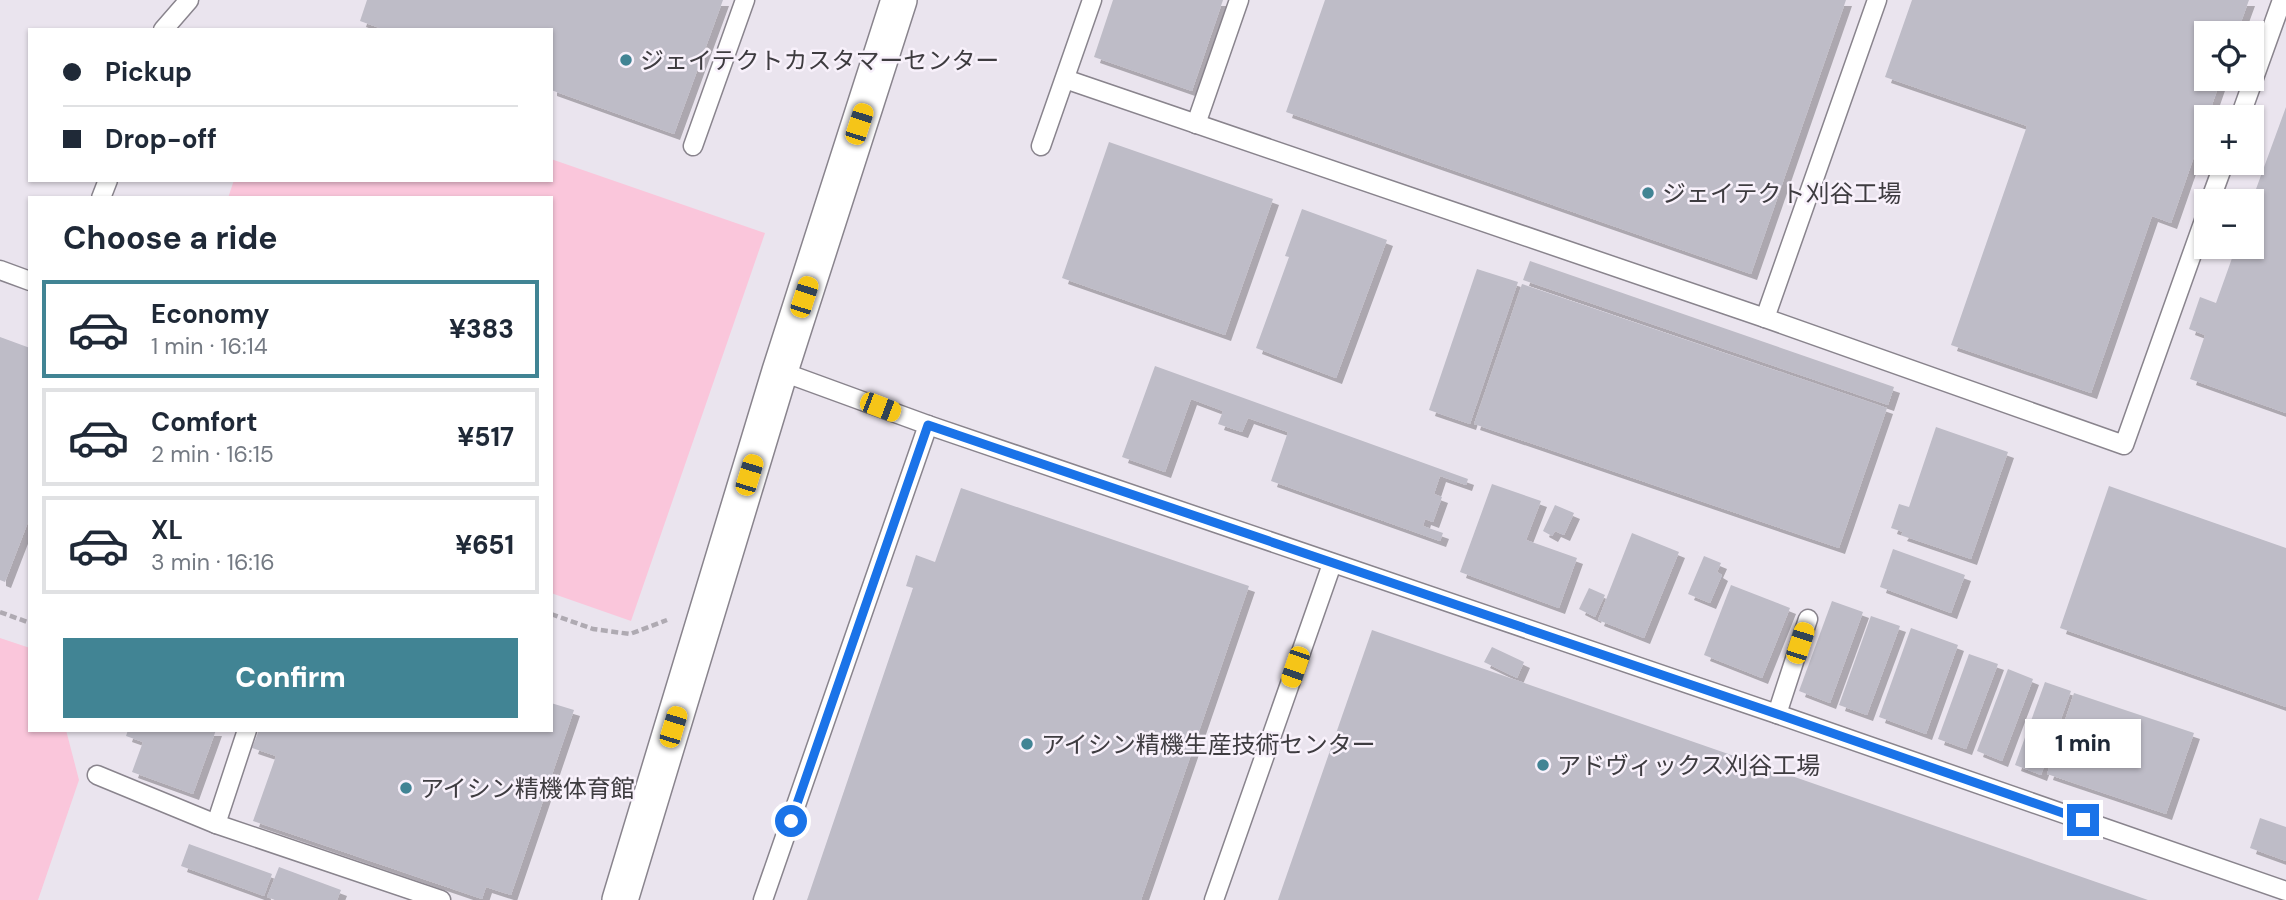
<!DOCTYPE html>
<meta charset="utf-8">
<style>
:root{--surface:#fff;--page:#f2f2f3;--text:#1f2937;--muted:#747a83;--line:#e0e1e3;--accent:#418494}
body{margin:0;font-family:"DM Sans","Noto Sans JP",sans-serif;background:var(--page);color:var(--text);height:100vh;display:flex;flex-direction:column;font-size:26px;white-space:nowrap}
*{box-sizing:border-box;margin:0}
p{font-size:23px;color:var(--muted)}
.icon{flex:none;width:38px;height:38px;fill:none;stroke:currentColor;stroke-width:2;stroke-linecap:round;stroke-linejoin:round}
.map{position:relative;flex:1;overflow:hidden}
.side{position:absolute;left:28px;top:196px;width:525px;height:536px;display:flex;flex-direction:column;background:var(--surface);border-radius:0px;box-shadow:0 2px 5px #0004}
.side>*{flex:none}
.hud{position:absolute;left:28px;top:28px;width:525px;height:154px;border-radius:0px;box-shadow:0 2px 5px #0004;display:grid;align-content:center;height:154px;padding:0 35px;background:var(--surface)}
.tools{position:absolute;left:2194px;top:21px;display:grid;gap:14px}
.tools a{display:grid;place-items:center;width:70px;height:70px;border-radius:0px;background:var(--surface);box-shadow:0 2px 5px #0004;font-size:35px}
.end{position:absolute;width:32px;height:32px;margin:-16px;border:9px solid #1a73e8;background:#fff;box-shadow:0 0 0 4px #fff}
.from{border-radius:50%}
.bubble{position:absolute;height:49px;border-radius:0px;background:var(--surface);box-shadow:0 2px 5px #0004;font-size:23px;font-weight:800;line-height:49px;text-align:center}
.car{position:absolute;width:21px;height:42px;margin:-21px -10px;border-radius:9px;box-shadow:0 0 5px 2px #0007;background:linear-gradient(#f5c518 24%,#345 0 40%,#f5c518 0 76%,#345 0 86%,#f5c518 0)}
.hud b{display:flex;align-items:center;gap:24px;height:66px;font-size:26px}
.hud b+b{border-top:2px solid var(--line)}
.hud i{width:18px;height:18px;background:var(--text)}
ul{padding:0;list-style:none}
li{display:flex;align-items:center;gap:21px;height:98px;margin:0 14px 10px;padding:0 21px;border:4px solid var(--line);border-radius:0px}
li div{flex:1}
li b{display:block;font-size:26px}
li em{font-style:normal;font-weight:800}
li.current{border-color:var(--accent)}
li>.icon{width:63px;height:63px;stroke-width:1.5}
h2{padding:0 35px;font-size:32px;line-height:84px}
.cta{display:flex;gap:14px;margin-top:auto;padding:14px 35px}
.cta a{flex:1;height:80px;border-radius:0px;background:var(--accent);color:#fff;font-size:28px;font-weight:800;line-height:80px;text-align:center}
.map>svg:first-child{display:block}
.green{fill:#fac6db}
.building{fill:#bebcc7;filter:url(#shadow)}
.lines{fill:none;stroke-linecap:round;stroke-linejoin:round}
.lane-casing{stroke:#89848d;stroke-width:21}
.street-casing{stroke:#89848d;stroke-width:38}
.path{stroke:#afaab2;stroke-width:4.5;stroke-dasharray:7 3.5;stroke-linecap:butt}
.lane{stroke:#fff;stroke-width:18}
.street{stroke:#fff;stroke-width:35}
.route{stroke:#1a73e8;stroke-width:9}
.poi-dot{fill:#418494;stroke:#f8f1fb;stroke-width:2.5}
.labels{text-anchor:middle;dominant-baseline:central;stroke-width:5;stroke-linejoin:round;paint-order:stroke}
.poi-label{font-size:24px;fill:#3e3c40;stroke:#f8f1fb;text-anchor:start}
</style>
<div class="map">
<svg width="2286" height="900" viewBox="0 0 2286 900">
<defs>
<filter id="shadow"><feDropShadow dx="6" dy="6" stdDeviation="0" flood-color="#0004"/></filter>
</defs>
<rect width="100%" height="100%" fill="#eae4ee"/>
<g class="green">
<path d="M551,159l214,74 -134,388 -80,-28v-395h-323l6,-18h317z"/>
<path d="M0,638l30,10v82h36l13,50 -41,120h-38z"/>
</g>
<g class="building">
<path d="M367,0h356l-49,134 -123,-44v-60h-166l-25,-9z"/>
<path d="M1113,0h110l-31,91 -98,-34z"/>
<path d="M1325,0h521l-95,274 -465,-162z"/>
<path d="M1912,0h337l-12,33h-30v46h14l-50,144 -19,-7 -61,177 -140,-48 76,-219 -142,-49z"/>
<path d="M2286,107v306l-96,-34 15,-44 -16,-6 11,-32 16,6 20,-56h16v-47z"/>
<path d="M1109,142l164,57 -48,136 -163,-57z"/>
<path d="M1302,209l85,31 -51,138 -80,-30 33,-91 -4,-1z"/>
<path d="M1530,261l364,126 -6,18 -365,-125z"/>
<path d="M1477,269l41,13 -48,142 -41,-14z"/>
<path d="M1522,284l365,124 -48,140 -365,-124z"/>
<path d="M0,337l30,11v169l-25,65 -5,-2z"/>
<path d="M1155,366l313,113 -2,6 -26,-9 -6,18 8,3 -9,25 -8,-3 -2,7 20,7 -3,8 -169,-60 17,-49 -40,-14 -6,14 -24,-8 5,-13 -32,-12 -26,73 -43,-15z"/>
<path d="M1936,427l72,25 -37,107 -70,-24 2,-3 -12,-4 8,-24 10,3z"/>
<path d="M1492,484l49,17 -15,39 51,18 -18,50 -99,-36z"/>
<path d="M2109,486l177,62v159l-226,-79z"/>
<path d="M961,488l288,98 -108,314h-334l106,-312 -7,-2 10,-31 19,7z"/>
<path d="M1555,505l19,8 -10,22 -9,-4 -3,5 -9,-5z"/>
<path d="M1632,533l47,19 -35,86 -46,-18z"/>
<path d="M1893,549l72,26 -14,38 -71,-26z"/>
<path d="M1704,556l17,7 -4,9 5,3 -12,28 -22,-9z"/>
<path d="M1731,585l59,23 -28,70 -58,-23z"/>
<path d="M1589,588l16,7 -10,22 -16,-8z"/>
<path d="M1832,601l31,11 -33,91 -31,-12z"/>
<path d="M1871,616l29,10 -33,89 -28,-10z"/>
<path d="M1911,628l47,17 -32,89 -47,-17z"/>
<path d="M1372,630l776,270h-870z"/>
<path d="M1492,647l32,15 -7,16 -33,-16z"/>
<path d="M1969,654l29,10 -32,85 -28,-10z"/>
<path d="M2008,669l25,10 -31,82 -25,-10z"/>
<path d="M2045,682l26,9 -30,84 -26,-10z"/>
<path d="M2074,693l120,40 -28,81 -119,-40z"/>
<path d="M551,703l23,7 -63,185 -25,-8 -4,12 -229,-78 23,-65 -24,-8 7,-18h292z"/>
<path d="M128,730h88l-23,64 -61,-22 11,-30 -17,-6z"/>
<path d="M2260,818l26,9v34l-36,-13z"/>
<path d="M189,844l83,30 -8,22 -83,-30z"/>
<path d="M279,867l62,23 -4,10h-62l-8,-3z"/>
</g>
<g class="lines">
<g class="lane-casing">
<g id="lane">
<path d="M163,30l26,-30"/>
<path d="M1065,79l700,239 359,127 83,-233"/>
<path d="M2240,117l42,-117"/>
<path d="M1196,124l43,-124"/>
<path d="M693,146l52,-146"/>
<path d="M1041,146l51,-146"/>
<path d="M101,198l7,-18"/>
<path d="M2210,201l14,-38"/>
<path d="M0,270l30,11"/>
<path d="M1765,318l112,-318"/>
<path d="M780,371l148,54 849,289 509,177"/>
<path d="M1777,714l31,-95"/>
<path d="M97,775l119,49 225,76"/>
<path d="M216,824l31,-94"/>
<path d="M763,900l165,-475"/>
<path d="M1214,900l118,-336"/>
</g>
</g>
<g class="street-casing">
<path id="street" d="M620,900l160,-529 119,-371"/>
</g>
<g class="path">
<path d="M0,612l30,11"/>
<path d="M551,614l42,15 37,5 37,-14"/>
</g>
<use href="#lane" class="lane"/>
<use href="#street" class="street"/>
</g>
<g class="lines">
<path class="route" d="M791,821l137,-396 849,289 306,106"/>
</g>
<g class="poi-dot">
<circle cx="626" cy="60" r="7"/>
<circle cx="1648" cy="193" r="7"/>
<circle cx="1027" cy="744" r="7"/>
<circle cx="1543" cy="765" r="7"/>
<circle cx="406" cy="788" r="7"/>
</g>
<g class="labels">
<g class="poi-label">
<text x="640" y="60">ジェイテクトカスタマーセンター</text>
<text x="1662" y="193">ジェイテクト刈谷工場</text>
<text x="1041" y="744">アイシン精機生産技術センター</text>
<text x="1557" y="765">アドヴィックス刈谷工場</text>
<text x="420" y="788">アイシン精機体育館</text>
</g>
</g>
</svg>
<div class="tools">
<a><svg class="icon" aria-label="locate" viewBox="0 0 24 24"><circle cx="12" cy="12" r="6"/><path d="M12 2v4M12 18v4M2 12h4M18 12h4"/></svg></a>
<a>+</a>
<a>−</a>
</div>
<i class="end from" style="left:791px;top:821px"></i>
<i class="end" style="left:2083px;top:820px"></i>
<div class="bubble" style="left:2025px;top:719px;width:116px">1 min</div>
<i class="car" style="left:859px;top:124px;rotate:18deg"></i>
<i class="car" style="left:804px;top:297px;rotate:18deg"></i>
<i class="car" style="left:880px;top:407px;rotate:111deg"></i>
<i class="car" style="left:749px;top:475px;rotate:17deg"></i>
<i class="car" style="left:1800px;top:643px;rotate:18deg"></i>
<i class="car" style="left:1295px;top:667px;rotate:199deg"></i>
<i class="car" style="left:673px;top:727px;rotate:17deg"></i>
<div class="hud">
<b><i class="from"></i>Pickup</b>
<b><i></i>Drop-off</b>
</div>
<section class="side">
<h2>Choose a ride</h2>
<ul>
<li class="current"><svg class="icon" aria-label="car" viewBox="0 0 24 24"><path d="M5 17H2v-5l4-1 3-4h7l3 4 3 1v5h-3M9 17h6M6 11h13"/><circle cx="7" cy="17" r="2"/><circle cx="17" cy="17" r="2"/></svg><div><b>Economy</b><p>1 min · 16:14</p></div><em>¥383</em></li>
<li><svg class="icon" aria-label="car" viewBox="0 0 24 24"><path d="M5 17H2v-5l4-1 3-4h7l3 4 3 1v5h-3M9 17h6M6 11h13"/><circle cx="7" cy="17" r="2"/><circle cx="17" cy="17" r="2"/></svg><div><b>Comfort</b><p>2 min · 16:15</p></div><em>¥517</em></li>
<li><svg class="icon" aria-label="car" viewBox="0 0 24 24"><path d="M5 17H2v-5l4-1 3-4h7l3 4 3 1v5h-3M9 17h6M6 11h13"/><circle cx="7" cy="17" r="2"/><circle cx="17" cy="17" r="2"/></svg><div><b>XL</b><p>3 min · 16:16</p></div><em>¥651</em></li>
</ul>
<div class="cta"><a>Confirm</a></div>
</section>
</div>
